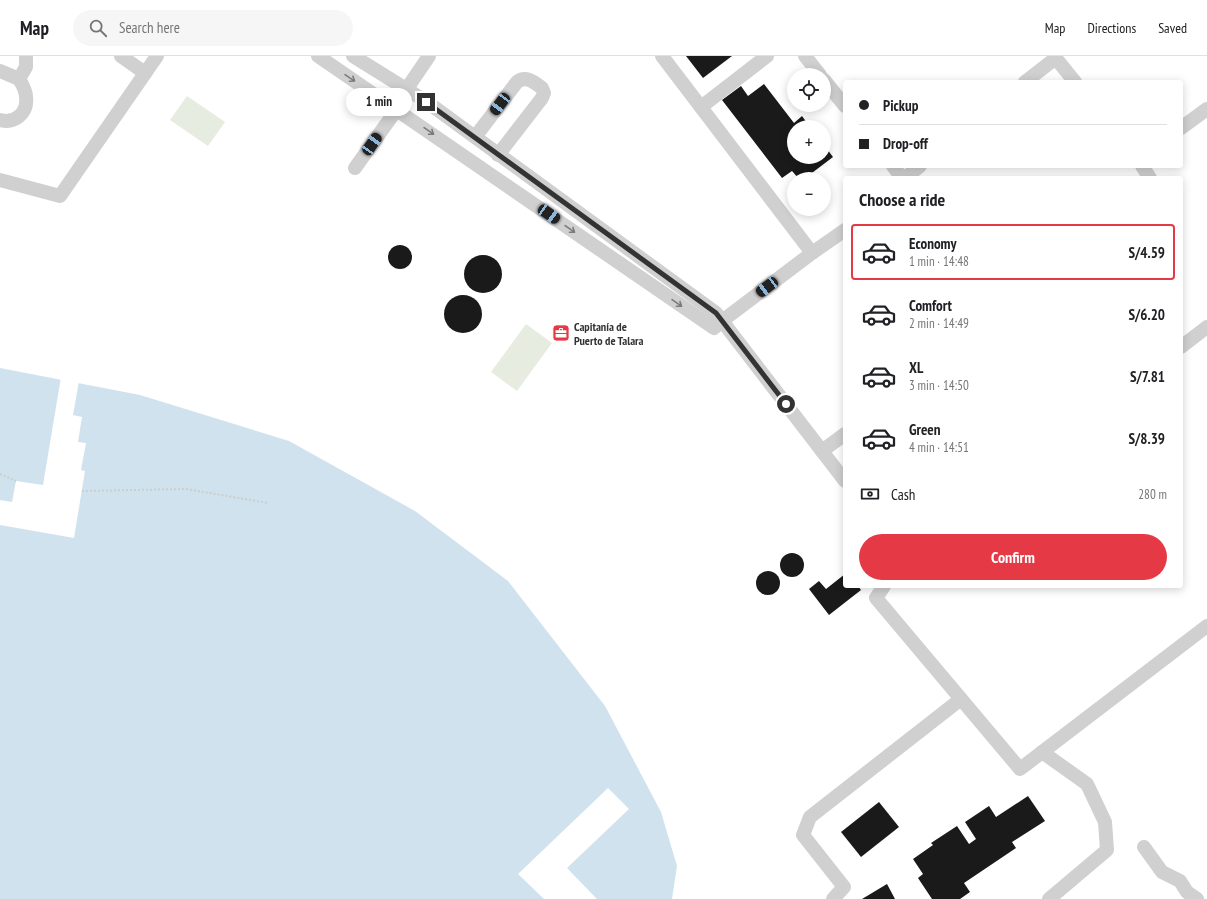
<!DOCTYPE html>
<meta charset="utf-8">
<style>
:root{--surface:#fff;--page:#f6f6f6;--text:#202124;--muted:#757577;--line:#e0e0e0;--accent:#e63946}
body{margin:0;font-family:"PT Sans Narrow",sans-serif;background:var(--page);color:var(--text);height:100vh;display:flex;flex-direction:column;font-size:15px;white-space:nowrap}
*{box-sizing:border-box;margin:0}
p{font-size:13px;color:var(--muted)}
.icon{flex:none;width:22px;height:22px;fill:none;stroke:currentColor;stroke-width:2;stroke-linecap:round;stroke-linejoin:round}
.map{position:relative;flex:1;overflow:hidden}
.details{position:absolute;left:843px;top:120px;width:340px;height:412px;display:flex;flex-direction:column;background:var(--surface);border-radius:4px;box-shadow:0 2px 10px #0003}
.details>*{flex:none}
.banner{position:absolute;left:843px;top:24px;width:340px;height:88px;border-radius:4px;box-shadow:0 2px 10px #0003;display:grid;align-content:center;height:88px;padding:0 16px;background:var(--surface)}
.buttons{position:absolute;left:787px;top:12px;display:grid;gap:8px}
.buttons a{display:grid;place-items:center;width:44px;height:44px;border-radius:50%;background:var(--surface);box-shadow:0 2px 10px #0003;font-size:20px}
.end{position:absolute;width:18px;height:18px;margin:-9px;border:5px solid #333;background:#fff;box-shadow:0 0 0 2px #fff}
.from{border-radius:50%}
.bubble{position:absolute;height:28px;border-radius:14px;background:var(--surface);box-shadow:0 2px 10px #0003;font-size:13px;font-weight:700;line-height:28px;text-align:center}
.car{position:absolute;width:12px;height:24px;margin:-12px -6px;border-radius:5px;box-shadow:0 0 3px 1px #0007;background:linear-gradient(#222 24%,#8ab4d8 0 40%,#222 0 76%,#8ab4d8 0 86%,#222 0)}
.banner b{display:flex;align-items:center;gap:14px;height:38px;font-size:15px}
.banner b+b{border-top:1px solid var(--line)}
.banner i{width:10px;height:10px;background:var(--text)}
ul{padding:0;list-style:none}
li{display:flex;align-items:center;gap:12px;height:56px;margin:0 8px 6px;padding:0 8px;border:2px solid transparent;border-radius:4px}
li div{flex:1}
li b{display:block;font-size:15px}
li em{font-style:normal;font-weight:700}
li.active{border-color:var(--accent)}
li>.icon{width:36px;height:36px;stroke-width:1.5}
h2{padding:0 16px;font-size:18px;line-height:48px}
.pay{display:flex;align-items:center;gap:10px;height:44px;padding:0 16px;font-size:15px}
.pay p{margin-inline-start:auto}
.cta{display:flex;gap:8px;margin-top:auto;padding:8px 16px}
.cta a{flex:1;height:46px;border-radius:24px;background:var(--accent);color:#fff;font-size:16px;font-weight:700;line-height:46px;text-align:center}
header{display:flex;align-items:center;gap:24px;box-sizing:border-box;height:56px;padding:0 20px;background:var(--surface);border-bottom:1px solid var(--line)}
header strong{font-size:19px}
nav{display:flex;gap:22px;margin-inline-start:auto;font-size:14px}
.search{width:280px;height:36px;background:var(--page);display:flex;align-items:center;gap:10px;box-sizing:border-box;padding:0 14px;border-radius:22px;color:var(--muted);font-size:15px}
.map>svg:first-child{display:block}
.green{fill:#e6ecdf}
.water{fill:#cfe2ee}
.pier{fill:#fff}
.building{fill:#1a1a1a}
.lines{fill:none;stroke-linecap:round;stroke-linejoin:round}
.path{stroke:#cdcdcd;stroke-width:2;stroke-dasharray:2 2;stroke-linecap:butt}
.minor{stroke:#d0d0d0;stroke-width:14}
.oneway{stroke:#7a7a7a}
.route{stroke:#333;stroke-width:5}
.labels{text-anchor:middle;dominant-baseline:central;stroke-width:4;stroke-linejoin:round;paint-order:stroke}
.poi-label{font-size:12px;font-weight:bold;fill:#333;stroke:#fff;text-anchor:start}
</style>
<header>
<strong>Map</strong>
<div class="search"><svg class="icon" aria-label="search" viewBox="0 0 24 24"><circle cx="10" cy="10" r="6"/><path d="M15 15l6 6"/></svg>Search here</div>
<nav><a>Map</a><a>Directions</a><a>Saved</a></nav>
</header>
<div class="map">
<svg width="1207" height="843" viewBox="0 0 1207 843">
<rect width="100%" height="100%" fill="#fff"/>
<g class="green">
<path d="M187,40l38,26 -17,24 -38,-26z"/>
<path d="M526,268l26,19 -35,48 -26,-19z"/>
</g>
<path class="water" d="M0,312l140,27 149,46 126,70 93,70 97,125 56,106 16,54 -5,33h-672z"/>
<g class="pier">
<path d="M61,321l18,4 -6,34 9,2 -4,25 8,1 -5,27 4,1 -11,67 -74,-13v-25l12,2 4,-21 27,4z"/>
<path d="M608,732l21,21 -62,59 30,31h-53l-26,-25z"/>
</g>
<g class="building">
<path d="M686,0h46l-29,22z"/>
<path d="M764,28l30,39 8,-7 8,11h-16v30h30v-12l9,12 -29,22h-5l-7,-8 -10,7 -60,-78 19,-14 7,10z"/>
<circle cx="400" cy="201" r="12"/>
<circle cx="483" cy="218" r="19"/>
<circle cx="463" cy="258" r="19"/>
<circle cx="792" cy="509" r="12"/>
<circle cx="768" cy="527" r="12"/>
<path d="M845,518v12h13l3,4 -32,25 -20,-26 10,-8 7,8z"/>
<path d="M1028,740l17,25 -33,21 4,6 -52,35 6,9 -10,7h-28l-14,-21 5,-4 -10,-15 20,-14 -2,-2 26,-17 12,18 7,-5 -11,-17 24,-16 7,11z"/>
<path d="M879,746l20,25 -38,30 -20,-25z"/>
<path d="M887,828l8,15h-33z"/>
</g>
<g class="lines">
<g class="path">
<path d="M0,418l16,7"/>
<path d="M82,435l104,-2 82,14"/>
</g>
<g class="minor">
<path d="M121,0l24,17"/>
<path d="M318,0l396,272 8,-7 90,-68 33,-23"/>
<path d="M353,0l74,46 289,211 129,168"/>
<path d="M662,0l150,197"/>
<path d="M805,0l15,19"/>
<path d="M1054,0l21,26"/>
<path d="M0,15l19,8c3,5 7,11 7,18 2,16 -11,27 -26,23"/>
<path d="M19,23l7,-12v-11"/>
<path d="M824,24l21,26"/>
<path d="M1025,26l31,-24"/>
<path d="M701,51l66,-51"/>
<path d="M1181,72l26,-19"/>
<path d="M475,81l42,-55c9,-7 17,0 25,6l2,5 -2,5 -44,57"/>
<path d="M893,110l9,12"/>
<path d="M1142,110l8,12"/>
<path d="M355,112l42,-59 9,-19 23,-34"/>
<path d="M905,122l15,-12"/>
<path d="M0,124l60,16 97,-140"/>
<path d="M1181,291l26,-20"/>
<path d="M822,395l23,-17"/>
<path d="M884,530l-8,12 144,171 187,-143"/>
<path d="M1042,696l45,32 18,38 2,28 -58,49"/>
<path d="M1144,791l18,25 18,9 7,11 10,7"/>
<path d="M833,843l11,-12 -41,-52 7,-18 151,-118"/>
</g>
</g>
<defs><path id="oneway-shaft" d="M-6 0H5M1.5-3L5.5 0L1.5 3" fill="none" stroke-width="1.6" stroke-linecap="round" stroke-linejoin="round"/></defs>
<g class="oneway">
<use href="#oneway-shaft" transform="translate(350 22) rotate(34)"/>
<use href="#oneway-shaft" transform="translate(429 75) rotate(35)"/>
<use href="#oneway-shaft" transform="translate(570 173) rotate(35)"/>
<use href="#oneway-shaft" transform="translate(677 247) rotate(35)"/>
</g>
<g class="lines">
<path class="route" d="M426,46l290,211 70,91"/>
</g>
<defs>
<g id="office-square" transform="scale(0.9)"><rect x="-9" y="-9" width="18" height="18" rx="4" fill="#e63946" stroke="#fff"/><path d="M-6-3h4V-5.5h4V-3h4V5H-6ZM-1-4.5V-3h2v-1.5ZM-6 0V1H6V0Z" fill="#fff"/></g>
</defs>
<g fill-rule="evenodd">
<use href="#office-square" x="561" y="277"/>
</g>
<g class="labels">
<g class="poi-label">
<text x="574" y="270">Capitanía de<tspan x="574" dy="14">Puerto de Talara</tspan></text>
</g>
</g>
</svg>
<div class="buttons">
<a><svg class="icon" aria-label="locate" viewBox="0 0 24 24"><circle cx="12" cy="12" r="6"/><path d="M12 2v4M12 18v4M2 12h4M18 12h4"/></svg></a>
<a>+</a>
<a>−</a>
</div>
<i class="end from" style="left:786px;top:348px"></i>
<i class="end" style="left:426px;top:46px"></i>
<div class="bubble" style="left:346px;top:32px;width:66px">1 min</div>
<i class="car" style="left:500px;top:48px;rotate:217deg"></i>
<i class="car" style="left:372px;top:88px;rotate:35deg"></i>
<i class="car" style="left:549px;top:158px;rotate:125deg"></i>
<i class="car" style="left:767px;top:231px;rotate:233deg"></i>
<div class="banner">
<b><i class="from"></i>Pickup</b>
<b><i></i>Drop-off</b>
</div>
<section class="details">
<h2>Choose a ride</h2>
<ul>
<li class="active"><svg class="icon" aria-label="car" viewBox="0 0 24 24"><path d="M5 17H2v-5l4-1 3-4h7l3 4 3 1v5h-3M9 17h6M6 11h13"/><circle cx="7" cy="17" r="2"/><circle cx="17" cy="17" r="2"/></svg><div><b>Economy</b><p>1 min · 14:48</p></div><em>S/4.59</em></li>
<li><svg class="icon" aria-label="car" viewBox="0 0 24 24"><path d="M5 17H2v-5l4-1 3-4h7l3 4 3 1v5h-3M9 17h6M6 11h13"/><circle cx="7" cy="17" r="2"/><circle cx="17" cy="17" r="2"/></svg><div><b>Comfort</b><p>2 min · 14:49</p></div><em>S/6.20</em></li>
<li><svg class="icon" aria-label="car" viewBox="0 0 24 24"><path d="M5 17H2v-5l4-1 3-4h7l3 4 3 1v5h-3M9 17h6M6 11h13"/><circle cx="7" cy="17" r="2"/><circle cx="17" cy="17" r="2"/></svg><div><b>XL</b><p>3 min · 14:50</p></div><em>S/7.81</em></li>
<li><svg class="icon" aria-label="car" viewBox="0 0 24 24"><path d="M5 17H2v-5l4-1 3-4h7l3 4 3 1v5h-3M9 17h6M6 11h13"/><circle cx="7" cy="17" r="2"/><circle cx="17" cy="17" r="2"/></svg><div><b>Green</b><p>4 min · 14:51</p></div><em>S/8.39</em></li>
</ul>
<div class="pay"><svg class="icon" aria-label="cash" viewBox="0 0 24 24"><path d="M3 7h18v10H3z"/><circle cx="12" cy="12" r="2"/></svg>Cash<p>280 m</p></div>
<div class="cta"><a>Confirm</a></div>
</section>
</div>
